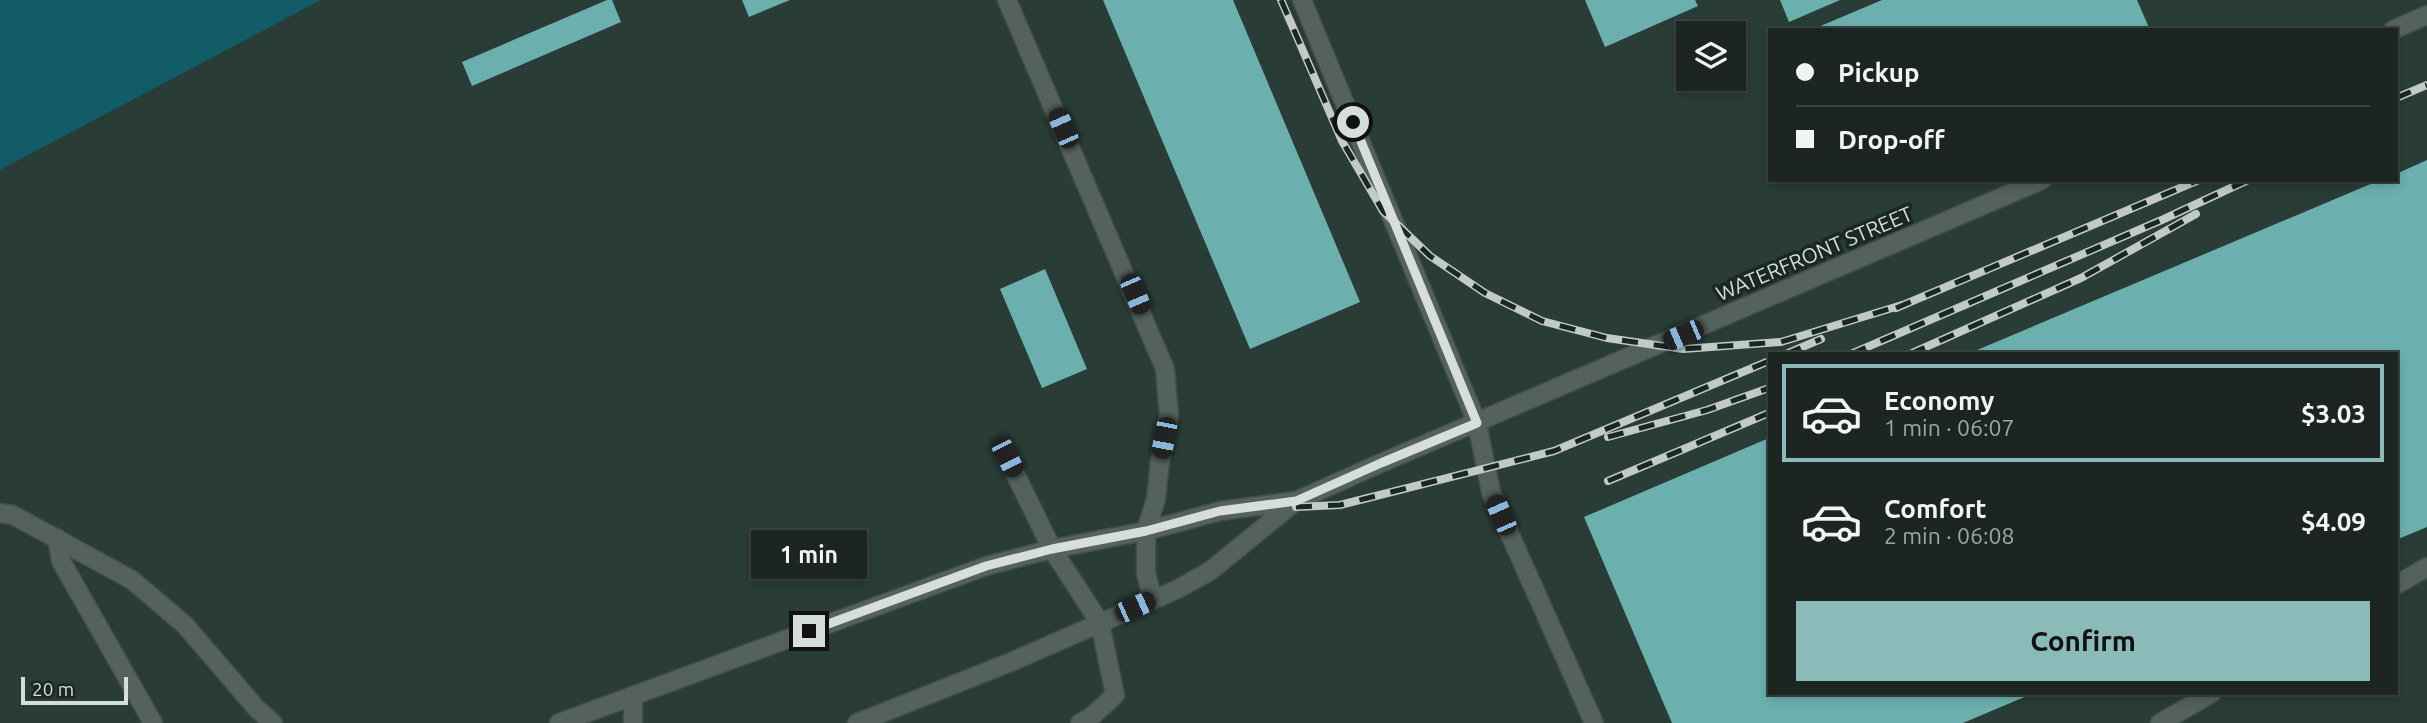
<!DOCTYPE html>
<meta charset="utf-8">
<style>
:root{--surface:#1c2522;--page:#252d2a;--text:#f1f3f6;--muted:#a0a5a5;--line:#3a4240;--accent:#8bbbb9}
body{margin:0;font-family:Ubuntu,sans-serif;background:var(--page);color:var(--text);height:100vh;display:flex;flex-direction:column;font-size:26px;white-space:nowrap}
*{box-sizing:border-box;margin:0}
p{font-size:23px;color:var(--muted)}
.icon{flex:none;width:38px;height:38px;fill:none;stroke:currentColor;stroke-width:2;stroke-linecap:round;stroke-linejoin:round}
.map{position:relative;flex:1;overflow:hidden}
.side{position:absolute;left:1768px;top:352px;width:630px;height:343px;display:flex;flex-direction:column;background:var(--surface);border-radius:0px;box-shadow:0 4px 10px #0003,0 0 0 2px var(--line)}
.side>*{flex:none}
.guide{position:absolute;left:1768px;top:28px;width:630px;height:154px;border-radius:0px;box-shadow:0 4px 10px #0003,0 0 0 2px var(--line);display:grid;align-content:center;height:154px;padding:0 28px;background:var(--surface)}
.controls{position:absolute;left:1676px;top:21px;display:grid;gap:14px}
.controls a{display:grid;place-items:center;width:70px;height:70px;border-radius:0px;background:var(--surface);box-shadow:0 4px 10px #0003,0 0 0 2px var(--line);font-size:35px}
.scale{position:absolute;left:21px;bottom:18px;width:107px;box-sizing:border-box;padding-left:7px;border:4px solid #d6dedb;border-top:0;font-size:19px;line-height:24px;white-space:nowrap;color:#d6dedb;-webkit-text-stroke:5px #1b2723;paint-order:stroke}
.end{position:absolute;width:32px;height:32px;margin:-16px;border:9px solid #d6dedb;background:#111;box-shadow:0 0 0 4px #111}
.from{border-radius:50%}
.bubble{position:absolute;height:49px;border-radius:0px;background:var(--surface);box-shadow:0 4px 10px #0003,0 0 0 2px var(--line);font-size:23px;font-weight:700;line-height:49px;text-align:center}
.car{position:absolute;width:21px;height:42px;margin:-21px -10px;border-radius:9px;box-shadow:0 0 5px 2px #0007;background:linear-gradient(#222 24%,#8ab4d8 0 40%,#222 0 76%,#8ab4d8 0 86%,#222 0)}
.guide b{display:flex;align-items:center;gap:24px;height:66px;font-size:26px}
.guide b+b{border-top:2px solid var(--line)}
.guide i{width:18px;height:18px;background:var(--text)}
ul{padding:12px 0 0;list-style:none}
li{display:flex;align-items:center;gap:21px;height:98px;margin:0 14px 10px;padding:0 14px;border:4px solid transparent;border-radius:0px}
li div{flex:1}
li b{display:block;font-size:26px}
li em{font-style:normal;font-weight:700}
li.current{border-color:var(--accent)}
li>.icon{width:63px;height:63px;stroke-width:1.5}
.cta{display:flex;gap:14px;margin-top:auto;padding:14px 28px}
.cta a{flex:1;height:80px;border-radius:0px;background:var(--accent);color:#111;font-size:28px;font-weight:700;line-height:80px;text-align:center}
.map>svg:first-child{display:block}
.built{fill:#293c36;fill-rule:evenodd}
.water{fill:#125c68}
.building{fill:#6bb0ae}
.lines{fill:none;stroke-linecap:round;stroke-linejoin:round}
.minor-casing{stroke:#424c48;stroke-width:21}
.minor{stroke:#54615d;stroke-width:18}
.rail-casing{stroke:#c2cac7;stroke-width:8}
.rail{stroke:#1b2723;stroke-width:5;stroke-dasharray:16;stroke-linecap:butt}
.route{stroke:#d6dedb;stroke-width:9}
.labels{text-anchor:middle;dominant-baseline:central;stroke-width:7;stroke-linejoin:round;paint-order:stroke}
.street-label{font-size:21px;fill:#d6dedb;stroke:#1b2723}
</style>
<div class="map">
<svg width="2427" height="723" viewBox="0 0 2427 723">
<rect width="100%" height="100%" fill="#25312d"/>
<path class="built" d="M321,0h2106v723h-2427v-553zM1769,30h627v150h-627zM1689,33h45v46h-45zM1769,354h627v339h-627z"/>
<path class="water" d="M0,0h321l-321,170z"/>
<g class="building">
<path d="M607,0h5l9,22 -149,64 -10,-24z"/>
<path d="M742,0h48l-41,17z"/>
<path d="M1103,0h130l127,302 -110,47z"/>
<path d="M1585,0h110l3,6 -93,41z"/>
<path d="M1780,0h60l-51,22z"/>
<path d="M1882,0h255l13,30h-339z"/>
<path d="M2427,160v367l-31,13v-186l-426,-1 410,-173h16v-6z"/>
<path d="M1045,269l42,100 -45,19 -42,-99z"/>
<path d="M1769,438v255h265l-71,30h-291l-88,-206z"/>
</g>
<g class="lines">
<g class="minor-casing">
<g id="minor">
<path d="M1007,0l158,369 4,46 -9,46 -4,38 -10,32v43l7,25"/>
<path d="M1302,0l175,423 14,69 103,231"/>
<path d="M2393,30l34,-15"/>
<path d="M1007,457l45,92 48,74 15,72 -25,23 -10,5"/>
<path d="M1296,501l85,-38 661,-283"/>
<path d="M0,513l13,2 119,65 53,45 72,84 16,14"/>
<path d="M57,538l4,23 92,162"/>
<path d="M2396,585l31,-18"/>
<path d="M559,723l427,-157 66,-17 94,-18 74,-20 76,-10 -86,70 -32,18 -167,73 -154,61"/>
<path d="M633,723v-27"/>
<path d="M2160,723l52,-30"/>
</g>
</g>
<use href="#minor" class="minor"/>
<g class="rail-casing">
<g id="rail">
<path d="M1281,0l61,141 41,70 47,45 55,37 57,28 65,17 76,11 98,-7 121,-37"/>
<path d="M2396,98l31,-13"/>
<path d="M1896,308l303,-128"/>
<path d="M1786,354l35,-15"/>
<path d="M1851,354l313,-135 84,-39"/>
<path d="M1910,354l171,-76 115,-64"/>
<path d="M1608,437l99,-27 62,-22"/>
<path d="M1608,481l161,-68"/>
<path d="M1296,507l44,-2 214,-54 215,-90"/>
</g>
</g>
<use href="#rail" class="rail"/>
</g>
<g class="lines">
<path class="route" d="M809,631l177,-65 66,-17 94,-18 74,-20 76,-10 85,-38 96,-40 -124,-301"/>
</g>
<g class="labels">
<g class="street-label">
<text transform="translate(1814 253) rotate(-23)">WATERFRONT STREET</text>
</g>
</g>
</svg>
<div class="controls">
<a><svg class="icon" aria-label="layers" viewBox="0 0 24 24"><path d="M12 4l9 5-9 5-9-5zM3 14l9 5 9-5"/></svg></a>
</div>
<div class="scale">20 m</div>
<i class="end from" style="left:1353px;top:122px"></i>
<i class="end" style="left:809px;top:631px"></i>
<div class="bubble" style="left:751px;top:530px;width:116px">1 min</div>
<i class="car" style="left:1063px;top:128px;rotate:336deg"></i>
<i class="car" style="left:1135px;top:294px;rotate:157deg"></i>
<i class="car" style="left:1683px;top:335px;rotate:247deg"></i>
<i class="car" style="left:1164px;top:438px;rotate:191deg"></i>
<i class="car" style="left:1007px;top:457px;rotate:153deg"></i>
<i class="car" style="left:1501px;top:515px;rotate:336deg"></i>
<i class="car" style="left:1135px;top:607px;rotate:66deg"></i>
<div class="guide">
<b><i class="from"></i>Pickup</b>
<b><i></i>Drop-off</b>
</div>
<section class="side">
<ul>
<li class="current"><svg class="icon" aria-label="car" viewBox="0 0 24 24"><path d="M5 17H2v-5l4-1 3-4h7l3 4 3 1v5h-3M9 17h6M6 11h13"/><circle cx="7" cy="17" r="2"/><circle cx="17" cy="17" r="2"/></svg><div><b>Economy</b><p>1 min · 06:07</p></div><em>$3.03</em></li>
<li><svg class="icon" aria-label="car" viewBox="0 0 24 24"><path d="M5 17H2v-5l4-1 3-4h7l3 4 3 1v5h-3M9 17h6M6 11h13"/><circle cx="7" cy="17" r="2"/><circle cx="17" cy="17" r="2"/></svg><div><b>Comfort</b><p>2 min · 06:08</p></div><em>$4.09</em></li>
</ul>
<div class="cta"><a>Confirm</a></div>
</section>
</div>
